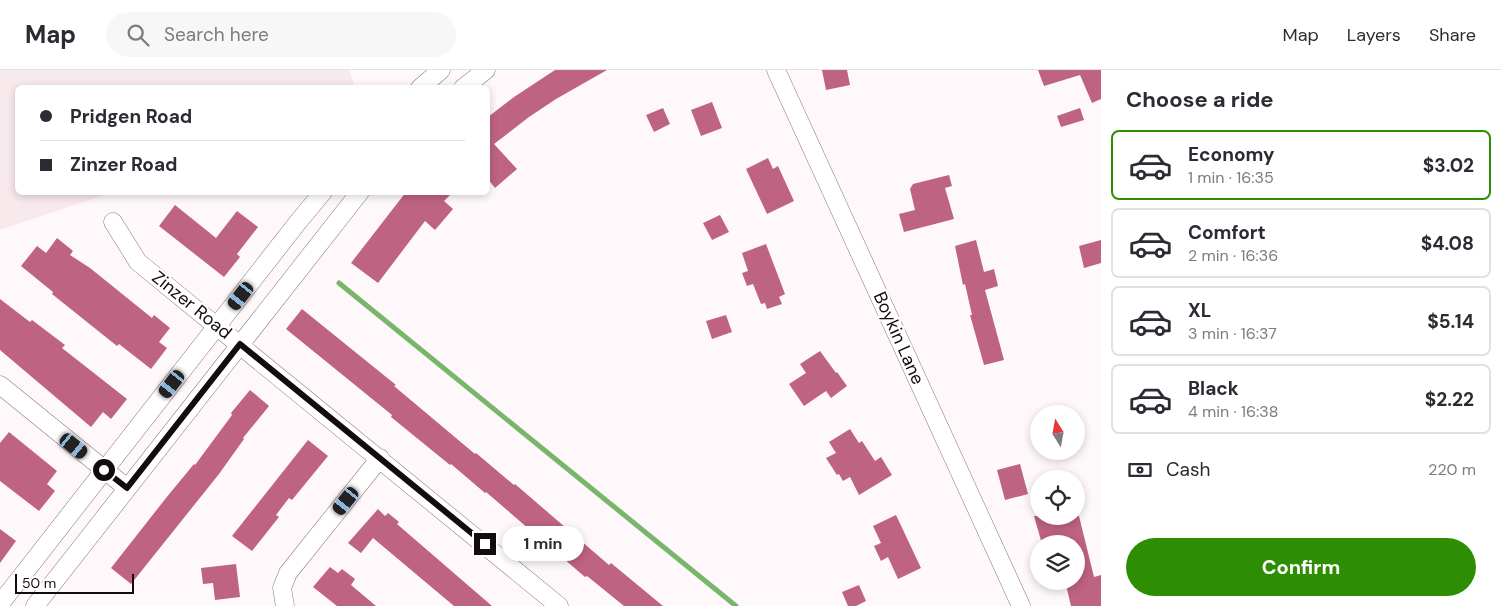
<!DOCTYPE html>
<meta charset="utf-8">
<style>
:root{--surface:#fff;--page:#f7f7f7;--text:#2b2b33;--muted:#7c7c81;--line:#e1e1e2;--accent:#2e8e03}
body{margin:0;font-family:"DM Sans",sans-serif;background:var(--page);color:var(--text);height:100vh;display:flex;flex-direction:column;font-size:19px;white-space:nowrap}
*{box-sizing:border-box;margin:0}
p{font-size:16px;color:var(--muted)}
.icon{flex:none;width:28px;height:28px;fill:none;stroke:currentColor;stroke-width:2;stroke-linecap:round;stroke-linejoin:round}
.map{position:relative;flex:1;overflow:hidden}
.details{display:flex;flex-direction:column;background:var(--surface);width:400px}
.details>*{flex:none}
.hud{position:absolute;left:15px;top:15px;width:475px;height:110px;border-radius:8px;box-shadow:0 2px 8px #0003;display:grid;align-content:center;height:110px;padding:0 25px;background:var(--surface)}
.needle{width:32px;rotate:349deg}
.controls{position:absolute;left:1030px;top:335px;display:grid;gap:10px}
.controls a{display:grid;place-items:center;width:55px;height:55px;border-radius:50%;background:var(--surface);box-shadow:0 2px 8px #0003;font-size:25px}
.scale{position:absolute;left:15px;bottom:12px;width:119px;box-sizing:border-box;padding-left:5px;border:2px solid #130b0d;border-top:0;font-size:14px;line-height:18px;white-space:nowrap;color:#130b0d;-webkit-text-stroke:4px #fff;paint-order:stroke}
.end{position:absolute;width:22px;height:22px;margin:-11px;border:6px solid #130b0d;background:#fff;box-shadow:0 0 0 2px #fff}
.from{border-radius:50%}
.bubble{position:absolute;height:35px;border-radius:18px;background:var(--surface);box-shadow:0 2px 8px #0003;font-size:16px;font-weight:700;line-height:35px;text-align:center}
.car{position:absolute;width:15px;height:30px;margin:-15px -8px;border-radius:6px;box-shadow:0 0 4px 1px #0007;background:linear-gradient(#222 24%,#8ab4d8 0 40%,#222 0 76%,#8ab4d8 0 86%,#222 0)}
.hud b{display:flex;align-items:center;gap:18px;height:48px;font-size:19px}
.hud b+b{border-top:1px solid var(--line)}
.hud i{width:12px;height:12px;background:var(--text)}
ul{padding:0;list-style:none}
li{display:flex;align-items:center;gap:15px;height:70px;margin:0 10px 8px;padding:0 15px;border:2px solid var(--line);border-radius:8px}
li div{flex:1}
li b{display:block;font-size:19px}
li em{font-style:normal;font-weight:700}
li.on{border-color:var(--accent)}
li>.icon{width:45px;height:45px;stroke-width:1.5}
h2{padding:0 25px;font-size:22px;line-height:60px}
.pay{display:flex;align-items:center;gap:12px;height:55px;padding:0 25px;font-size:19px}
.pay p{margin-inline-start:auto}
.primary-button{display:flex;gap:10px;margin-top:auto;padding:10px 25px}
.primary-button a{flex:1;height:58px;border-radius:30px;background:var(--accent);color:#fff;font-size:20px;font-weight:700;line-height:58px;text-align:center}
header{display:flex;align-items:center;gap:30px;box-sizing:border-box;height:70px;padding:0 25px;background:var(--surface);border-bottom:1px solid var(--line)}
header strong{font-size:24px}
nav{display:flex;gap:28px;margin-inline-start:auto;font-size:18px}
.search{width:350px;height:45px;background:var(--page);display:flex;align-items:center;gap:12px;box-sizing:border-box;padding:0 18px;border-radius:28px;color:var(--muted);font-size:19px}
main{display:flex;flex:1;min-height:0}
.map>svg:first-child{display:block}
.built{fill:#f8e9ed}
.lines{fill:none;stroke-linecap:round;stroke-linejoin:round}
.stream{stroke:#79b56b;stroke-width:5}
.building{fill:#be6381}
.minor-casing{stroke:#8e757c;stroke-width:19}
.minor{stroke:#fff;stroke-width:18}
.route{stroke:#130b0d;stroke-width:6}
.labels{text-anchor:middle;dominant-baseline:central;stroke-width:4.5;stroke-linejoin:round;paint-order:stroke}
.street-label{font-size:18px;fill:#130b0d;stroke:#fff}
</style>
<header>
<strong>Map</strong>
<div class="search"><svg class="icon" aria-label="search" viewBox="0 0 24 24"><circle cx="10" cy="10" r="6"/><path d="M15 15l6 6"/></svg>Search here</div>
<nav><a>Map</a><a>Layers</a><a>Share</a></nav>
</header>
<main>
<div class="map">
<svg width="1101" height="536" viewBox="0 0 1101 536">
<rect width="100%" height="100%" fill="#fef8fa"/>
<path class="built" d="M0,0h349l6,17 -337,1v104l93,1 -111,37z"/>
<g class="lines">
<path class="stream" d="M339,213l397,323"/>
</g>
<g class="building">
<path d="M555,0h52l-51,29 -27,18 -35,27 23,25 -22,19 -7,-9v-62l26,-20z"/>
<path d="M822,0h25l3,15 -24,5z"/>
<path d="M1038,0h63v29l-9,4 -12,-28 -36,11z"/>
<path d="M712,32l10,26 -21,8 -10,-26z"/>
<path d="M663,38l7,16 -16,8 -8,-17z"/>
<path d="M1080,38l4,12 -23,7 -4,-11z"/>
<path d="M768,88l5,11 5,-3 16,35 -27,13 -21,-45z"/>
<path d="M949,105l3,11 -7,2 9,31 -50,13 -5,-18 16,-4 -5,-21 3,-5z"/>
<path d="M406,122h47l-9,9 9,8 -18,21 -10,-9 -47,62 -27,-20z"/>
<path d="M175,135l41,33 21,-27 21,16 -21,27 3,3 -16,20 -65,-51z"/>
<path d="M720,145l9,17 -17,8 -9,-17z"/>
<path d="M57,168l16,13 -3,4 20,13 62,50 2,-3 16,13 -11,14 8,6 -16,21 -32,-25 -2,2 -65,-52 1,-2 -32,-26 16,-20 9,7z"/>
<path d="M976,170l8,32 10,-3 4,17 -13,4 19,70 -20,5 -14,-50h2l-7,-31 -2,1 -8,-39z"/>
<path d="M1101,170v23l-17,5 -5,-22z"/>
<path d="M766,174l19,50 -6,3 3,7 -15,5 -2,-6 -4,1 -8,-20 -6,2 -5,-13 6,-2 -6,-18z"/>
<path d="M0,229l30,23 2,-2 33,25 -3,3 65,51 -16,20 -8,-7 -12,15 -91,-77z"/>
<path d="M302,239l94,76 -2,1 81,68 1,-1 38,32 1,-1 94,81 2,-2 52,43h-39l-37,-30 -2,1 -99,-85 -1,1 -34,-29 -1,1 -59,-48 1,-2 -106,-86z"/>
<path d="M726,245l6,17 -20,7 -6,-18z"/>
<path d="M820,281l16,22 1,-1 10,14 -16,12 -5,-7 -22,15 -15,-22 17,-11 -6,-9z"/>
<path d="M250,320l19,16 -26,32 1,1 -25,35 -88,110 -20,-16 55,-70 28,-34 1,1 37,-50 -1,-2z"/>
<path d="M850,359l9,14 3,-2 13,20 6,-4 11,18 -33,20 -9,-18 -7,4 -4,-7 -2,1 -11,-17 10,-5 -7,-11z"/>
<path d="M9,362l48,39 -10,13 8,7 -16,20 -39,-30v-38z"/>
<path d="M308,370l20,16 -36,44 -3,-2 -13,17 3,2 -27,34 -20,-15z"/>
<path d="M1020,394l8,30 -23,6 -8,-30z"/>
<path d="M378,439l7,7 3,-3 11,9 -2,2 95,82h-38l-81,-68 -12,15 -13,-10z"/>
<path d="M896,445l25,53 -23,11 -10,-22 -7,4 -7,-15 7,-3 -8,-17z"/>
<path d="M1034,446h45l15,61 7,-2v31h-30l-5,-21 10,-3v-38h-34z"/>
<path d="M0,459l16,12 -16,22z"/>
<path d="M236,494l4,33 -25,3 -2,-17 -10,1 -2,-16z"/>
<path d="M330,497l8,6 4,-4 13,10 -4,6 25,21h-39l-24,-19z"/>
<path d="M859,515l7,16 -10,5h-8l-6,-14z"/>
</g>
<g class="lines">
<g class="minor-casing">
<g id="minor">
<path d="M776,0l245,536"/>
<path d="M420,18l21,-18"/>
<path d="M463,18l23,-18"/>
<path d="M113,152l25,40 421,344"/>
<path d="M0,315l127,103"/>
<path d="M0,534l298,-382 25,-30"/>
<path d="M35,536l325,-414"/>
<path d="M285,536l-3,-18 6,-15 92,-115"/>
</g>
</g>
<use href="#minor" class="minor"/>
</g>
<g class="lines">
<path class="route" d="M104,400l23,18 113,-144 245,200"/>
</g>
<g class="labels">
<g class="street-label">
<text transform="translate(192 235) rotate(39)">Zinzer Road</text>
<text transform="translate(899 268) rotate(66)">Boykin Lane</text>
</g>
</g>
</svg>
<div class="controls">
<a><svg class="needle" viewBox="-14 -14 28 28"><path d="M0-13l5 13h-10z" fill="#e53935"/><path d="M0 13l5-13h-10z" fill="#7c7c81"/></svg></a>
<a><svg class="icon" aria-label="locate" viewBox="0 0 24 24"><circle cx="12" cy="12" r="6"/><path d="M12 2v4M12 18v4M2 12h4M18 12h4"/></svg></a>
<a><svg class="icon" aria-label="layers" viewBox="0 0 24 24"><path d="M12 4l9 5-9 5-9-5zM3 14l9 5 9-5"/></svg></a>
</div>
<div class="scale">50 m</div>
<i class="end from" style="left:104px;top:400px"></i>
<i class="end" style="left:485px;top:474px"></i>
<div class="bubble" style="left:502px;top:456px;width:82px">1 min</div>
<i class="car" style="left:241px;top:226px;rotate:218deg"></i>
<i class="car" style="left:172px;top:314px;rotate:218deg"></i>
<i class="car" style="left:74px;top:376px;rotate:129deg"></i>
<i class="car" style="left:346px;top:431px;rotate:219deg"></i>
<div class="hud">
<b><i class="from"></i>Pridgen Road</b>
<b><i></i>Zinzer Road</b>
</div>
</div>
<section class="details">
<h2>Choose a ride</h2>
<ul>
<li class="on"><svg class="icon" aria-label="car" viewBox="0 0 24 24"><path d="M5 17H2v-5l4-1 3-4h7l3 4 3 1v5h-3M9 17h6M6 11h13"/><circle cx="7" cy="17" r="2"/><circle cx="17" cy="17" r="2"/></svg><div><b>Economy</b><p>1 min · 16:35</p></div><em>$3.02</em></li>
<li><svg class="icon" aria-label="car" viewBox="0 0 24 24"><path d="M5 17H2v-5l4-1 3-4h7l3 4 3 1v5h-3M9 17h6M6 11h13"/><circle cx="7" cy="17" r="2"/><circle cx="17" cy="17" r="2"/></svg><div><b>Comfort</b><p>2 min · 16:36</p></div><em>$4.08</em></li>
<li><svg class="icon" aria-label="car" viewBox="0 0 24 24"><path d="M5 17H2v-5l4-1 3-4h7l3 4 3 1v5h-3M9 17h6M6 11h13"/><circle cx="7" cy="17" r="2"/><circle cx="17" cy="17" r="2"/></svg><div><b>XL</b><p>3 min · 16:37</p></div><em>$5.14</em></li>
<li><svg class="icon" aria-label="car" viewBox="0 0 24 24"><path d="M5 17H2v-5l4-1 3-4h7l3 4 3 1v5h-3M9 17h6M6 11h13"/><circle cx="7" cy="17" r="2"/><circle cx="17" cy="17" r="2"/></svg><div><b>Black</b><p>4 min · 16:38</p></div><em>$2.22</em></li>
</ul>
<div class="pay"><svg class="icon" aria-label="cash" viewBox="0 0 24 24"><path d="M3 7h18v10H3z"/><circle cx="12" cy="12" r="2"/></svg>Cash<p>220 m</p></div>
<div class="primary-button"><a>Confirm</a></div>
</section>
</main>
